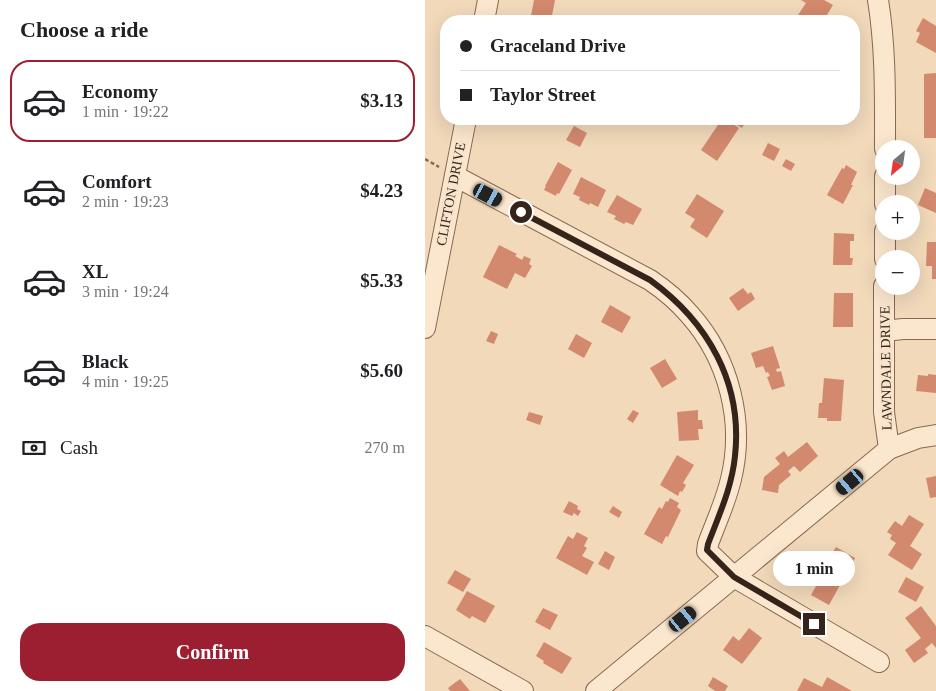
<!DOCTYPE html>
<meta charset="utf-8">
<style>
:root{--surface:#fff;--page:#f2f2f2;--text:#202124;--muted:#757577;--line:#e0e0e0;--accent:#9c1f31}
body{margin:0;font-family:"Times New Roman",serif;background:var(--page);color:var(--text);height:100vh;display:flex;flex-direction:column;font-size:19px;white-space:nowrap}
*{box-sizing:border-box;margin:0}
p{font-size:16px;color:var(--muted)}
.icon{flex:none;width:28px;height:28px;fill:none;stroke:currentColor;stroke-width:2;stroke-linecap:round;stroke-linejoin:round}
.map{position:relative;flex:1;overflow:hidden}
.drawer{display:flex;flex-direction:column;background:var(--surface);width:425px}
.drawer>*{flex:none}
.guide{position:absolute;left:15px;top:15px;width:420px;height:110px;border-radius:20px;box-shadow:0 5px 20px #0002;display:grid;align-content:center;height:110px;padding:0 20px;background:var(--surface)}
.needle{width:32px;rotate:209deg}
.buttons{position:absolute;left:450px;top:140px;display:grid;gap:10px}
.buttons a{display:grid;place-items:center;width:45px;height:45px;border-radius:50%;background:var(--surface);box-shadow:0 5px 20px #0002;font-size:25px}
.end{position:absolute;width:22px;height:22px;margin:-11px;border:6px solid #36231a;background:#fff;box-shadow:0 0 0 2px #fff}
.from{border-radius:50%}
.bubble{position:absolute;height:35px;border-radius:18px;background:var(--surface);box-shadow:0 5px 20px #0002;font-size:16px;font-weight:600;line-height:35px;text-align:center}
.car{position:absolute;width:15px;height:30px;margin:-15px -8px;border-radius:6px;box-shadow:0 0 4px 1px #0007;background:linear-gradient(#222 24%,#8ab4d8 0 40%,#222 0 76%,#8ab4d8 0 86%,#222 0)}
.guide b{display:flex;align-items:center;gap:18px;height:48px;font-size:19px}
.guide b+b{border-top:1px solid var(--line)}
.guide i{width:12px;height:12px;background:var(--text)}
ul{padding:0;list-style:none}
li{display:flex;align-items:center;gap:15px;height:82px;margin:0 10px 8px;padding:0 10px;border:2px solid transparent;border-radius:20px}
li div{flex:1}
li b{display:block;font-size:19px}
li em{font-style:normal;font-weight:600}
li.active{border-color:var(--accent)}
li>.icon{width:45px;height:45px;stroke-width:1.5}
h2{padding:0 20px;font-size:22px;line-height:60px}
.pay{display:flex;align-items:center;gap:12px;height:55px;padding:0 20px;font-size:19px}
.pay p{margin-inline-start:auto}
.cta{display:flex;gap:10px;margin-top:auto;padding:10px 20px}
.cta a{flex:1;height:58px;border-radius:20px;background:var(--accent);color:#fff;font-size:20px;font-weight:600;line-height:58px;text-align:center}
main{display:flex;flex:1;min-height:0}
.map>svg:first-child{display:block}
.building{fill:#d2896d}
.lines{fill:none;stroke-linecap:round;stroke-linejoin:round}
.minor-casing{stroke:#896853;stroke-width:22}
.path{stroke:#896853;stroke-width:2.5;stroke-dasharray:4 2.5;stroke-linecap:butt}
.minor{stroke:#fbe7cd;stroke-width:20}
.route{stroke:#36231a;stroke-width:6}
.labels{text-anchor:middle;dominant-baseline:central;stroke-width:5;stroke-linejoin:round;paint-order:stroke}
.street-label{font-size:14px;fill:#36231a;stroke:#f8e4ca}
</style>
<main>
<section class="drawer">
<h2>Choose a ride</h2>
<ul>
<li class="active"><svg class="icon" aria-label="car" viewBox="0 0 24 24"><path d="M5 17H2v-5l4-1 3-4h7l3 4 3 1v5h-3M9 17h6M6 11h13"/><circle cx="7" cy="17" r="2"/><circle cx="17" cy="17" r="2"/></svg><div><b>Economy</b><p>1 min · 19:22</p></div><em>$3.13</em></li>
<li><svg class="icon" aria-label="car" viewBox="0 0 24 24"><path d="M5 17H2v-5l4-1 3-4h7l3 4 3 1v5h-3M9 17h6M6 11h13"/><circle cx="7" cy="17" r="2"/><circle cx="17" cy="17" r="2"/></svg><div><b>Comfort</b><p>2 min · 19:23</p></div><em>$4.23</em></li>
<li><svg class="icon" aria-label="car" viewBox="0 0 24 24"><path d="M5 17H2v-5l4-1 3-4h7l3 4 3 1v5h-3M9 17h6M6 11h13"/><circle cx="7" cy="17" r="2"/><circle cx="17" cy="17" r="2"/></svg><div><b>XL</b><p>3 min · 19:24</p></div><em>$5.33</em></li>
<li><svg class="icon" aria-label="car" viewBox="0 0 24 24"><path d="M5 17H2v-5l4-1 3-4h7l3 4 3 1v5h-3M9 17h6M6 11h13"/><circle cx="7" cy="17" r="2"/><circle cx="17" cy="17" r="2"/></svg><div><b>Black</b><p>4 min · 19:25</p></div><em>$5.60</em></li>
</ul>
<div class="pay"><svg class="icon" aria-label="cash" viewBox="0 0 24 24"><path d="M3 7h18v10H3z"/><circle cx="12" cy="12" r="2"/></svg>Cash<p>270 m</p></div>
<div class="cta"><a>Confirm</a></div>
</section>
<div class="map">
<svg width="511" height="691" viewBox="0 0 511 691">
<rect width="100%" height="100%" fill="#f1d9ba"/>
<g class="building">
<path d="M109,0h21l-4,21h-21z"/>
<path d="M376,0h23l9,5 -9,15 -3,-1 -1,2h-21l3,-4 -4,-2 8,-12z"/>
<path d="M498,18l13,8v27l-20,-11 4,-9 -4,-2z"/>
<path d="M511,73v65h-12v-64z"/>
<path d="M297,119h3l14,9 -22,33 -16,-11z"/>
<path d="M312,119h5l4,2 -4,7 -8,-5z"/>
<path d="M149,126l13,7 -7,14 -14,-7z"/>
<path d="M343,143l12,6 -6,12 -12,-6z"/>
<path d="M361,159l9,5 -4,7 -9,-5z"/>
<path d="M133,162l14,8 -13,24 -2,-1 -1,3 -12,-6 2,-4h-1z"/>
<path d="M421,165l11,7 -6,13h2l-10,19 -16,-9 15,-27 2,1z"/>
<path d="M156,177l25,13 -8,17 -8,-4 -1,2 -10,-5 1,-3 -7,-3z"/>
<path d="M500,188l11,5v20l-18,-8z"/>
<path d="M272,194l27,17 -17,27 -17,-11 5,-8 -10,-6z"/>
<path d="M192,195l25,14 -9,16 -7,-3 -2,2 -10,-5 2,-3 -9,-4z"/>
<path d="M409,233l20,1v7h-4v17h3l-1,7h-19z"/>
<path d="M502,242h9v37h-4v-13h-6z"/>
<path d="M74,245l18,9 -2,2 7,4 2,-4 7,3 -2,5 3,2 -7,12 -10,-5 -8,16 -24,-12z"/>
<path d="M318,288l5,6 3,-2 4,7 -17,12 -9,-13z"/>
<path d="M409,293h19v34h-20z"/>
<path d="M185,305l21,12 -9,16 -21,-11z"/>
<path d="M66,331l7,3 -4,10 -8,-3z"/>
<path d="M151,334l16,9 -8,15 -16,-9z"/>
<path d="M348,346l7,22 -4,1 1,3 4,-1 4,15 -13,4 -5,-13 3,-1 -2,-4 -2,1 -3,-7 -7,2 -5,-15z"/>
<path d="M240,359l12,20 -15,9 -12,-20z"/>
<path d="M503,374l8,1v18l-20,-2 2,-16 10,1z"/>
<path d="M399,378l20,2 -3,41h-14v-3h-9l1,-15h3z"/>
<path d="M208,410l6,3 -6,10 -6,-4z"/>
<path d="M273,410v10h4l1,9h-5l1,11 -20,1 -2,-29z"/>
<path d="M104,412l14,4 -3,9 -14,-5z"/>
<path d="M382,442l11,14 -18,16 -6,-6 -6,5 3,4 -12,10 -1,8 -16,-3 2,-13 16,-13 -5,-6 9,-7 4,6z"/>
<path d="M252,455l17,10 -11,18 3,2 -4,7 -2,-1 -2,5 -18,-11z"/>
<path d="M511,476v21l-6,1 -4,-20z"/>
<path d="M245,498l9,5 -2,4 4,3 -13,27 -2,-1 -4,8 -18,-10 15,-27 3,2 4,-8 2,1z"/>
<path d="M144,501l9,5 -1,3 4,2 -3,5 -4,-3 -2,3 -9,-4z"/>
<path d="M188,506l9,6 -3,6 -10,-6z"/>
<path d="M484,515l15,9 -14,22 12,8 -10,16 -24,-15 8,-12 -6,-4 2,-4 -5,-3 8,-11 7,5z"/>
<path d="M152,532l11,6 -4,8 3,2 -5,8 12,6 -7,13 -31,-17 12,-22 5,3z"/>
<path d="M411,547l19,11 -26,47 -18,-10 17,-30 -2,-1z"/>
<path d="M180,551l10,6 -6,13 -11,-6z"/>
<path d="M30,570l16,9 -8,13 -16,-9z"/>
<path d="M481,577l18,10 -8,15 -18,-10z"/>
<path d="M42,591l28,15 -10,17 -13,-7 -2,3 -14,-9z"/>
<path d="M496,606l15,20v22l-4,-5 -7,6 3,4 -14,10 -9,-13 16,-12 -16,-20z"/>
<path d="M118,608l15,7 -8,15 -15,-8z"/>
<path d="M324,628l13,10 -20,26 -19,-14 10,-14 6,5z"/>
<path d="M119,642l28,16 -10,16 -19,-11 1,-2 -8,-5z"/>
<path d="M288,677l15,9 -3,5h-10l-7,-5z"/>
<path d="M402,677l25,14h-55l7,-13 18,9z"/>
<path d="M35,679l10,12h-20l-2,-3z"/>
</g>
<g class="lines">
<g class="minor-casing">
<g id="minor">
<path d="M453,0c8,49 7,99 7,149"/>
<path d="M59,21l4,-21"/>
<path d="M30,176l195,104c15,10 28,21 40,35 39,44 55,107 41,164 -5,22 -15,43 -23,65l-1,7 27,26 145,85"/>
<path d="M460,204v-28"/>
<path d="M460,259v-28"/>
<path d="M459,286v126l5,37"/>
<path d="M0,328l41,-209"/>
<path d="M459,331l19,-2h33"/>
<path d="M0,636l98,55"/>
<path d="M171,691l293,-242 29,-11 18,-3"/>
</g>
</g>
<path class="path" d="M0,159l14,8"/>
<use href="#minor" class="minor"/>
</g>
<g class="lines">
<path class="route" d="M96,212l129,68c58,42 93,103 85,176 -3,31 -16,59 -27,88l-1,6 27,27 80,47"/>
</g>
<g class="labels">
<g class="street-label">
<text transform="translate(26 194) rotate(-79)">CLIFTON DRIVE</text>
<text transform="translate(461 368) rotate(-91)">LAWNDALE DRIVE</text>
</g>
</g>
</svg>
<div class="buttons">
<a><svg class="needle" viewBox="-14 -14 28 28"><path d="M0-13l5 13h-10z" fill="#e53935"/><path d="M0 13l5-13h-10z" fill="#757577"/></svg></a>
<a>+</a>
<a>−</a>
</div>
<i class="end from" style="left:96px;top:212px"></i>
<i class="end" style="left:389px;top:624px"></i>
<div class="bubble" style="left:348px;top:551px;width:82px">1 min</div>
<i class="car" style="left:63px;top:195px;rotate:118deg"></i>
<i class="car" style="left:425px;top:482px;rotate:230deg"></i>
<i class="car" style="left:258px;top:619px;rotate:51deg"></i>
<div class="guide">
<b><i class="from"></i>Graceland Drive</b>
<b><i></i>Taylor Street</b>
</div>
</div>
</main>
